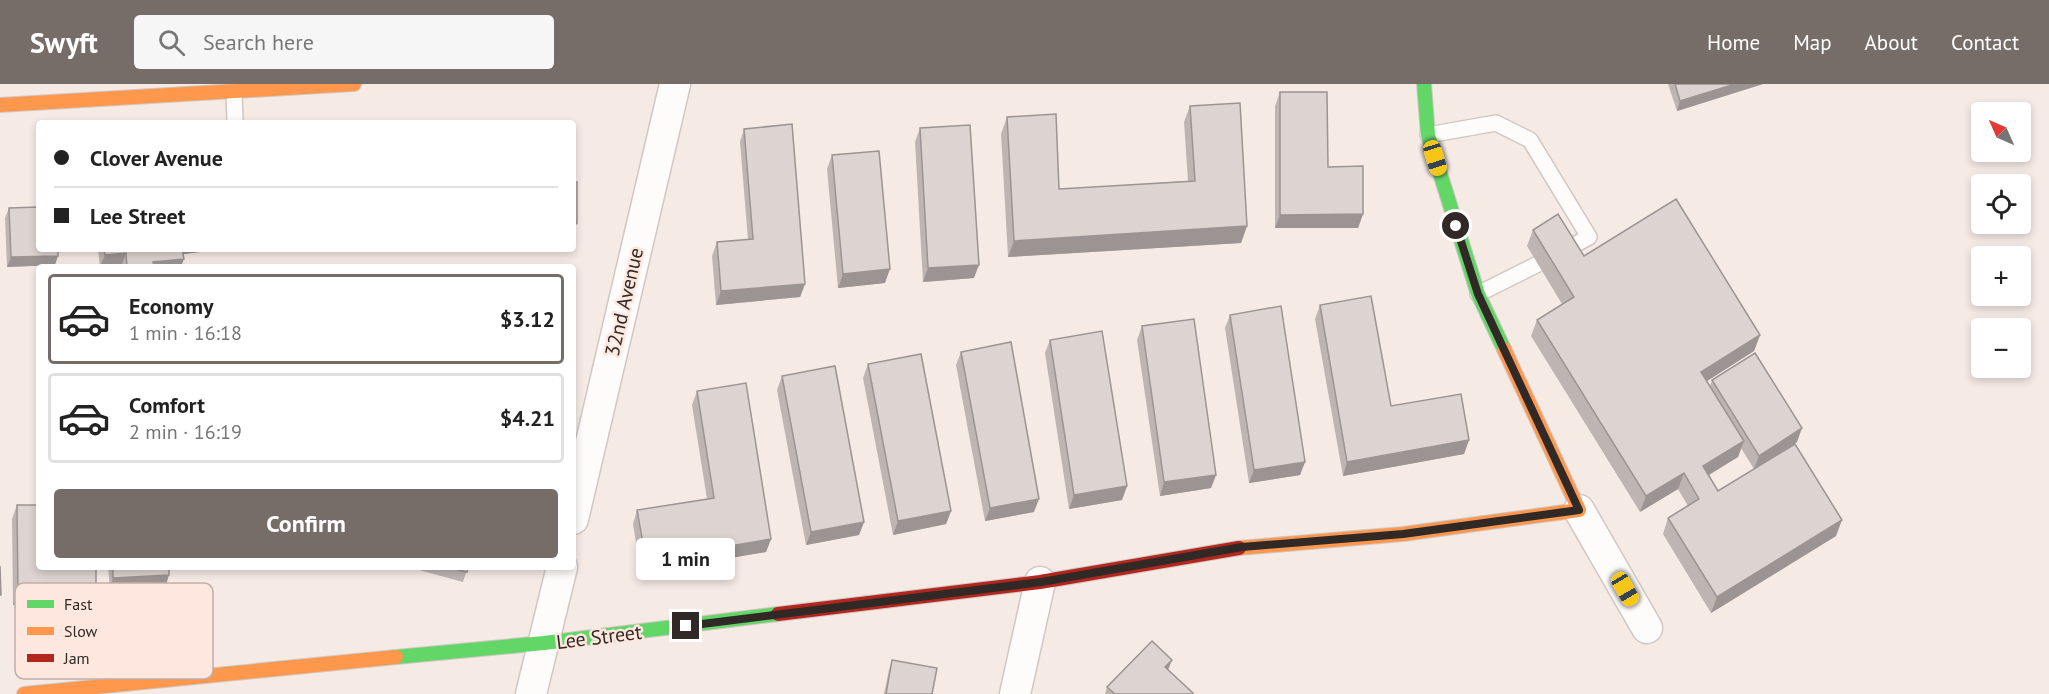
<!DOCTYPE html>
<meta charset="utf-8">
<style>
:root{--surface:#fff;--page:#f6f6f6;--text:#222;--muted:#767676;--line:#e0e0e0;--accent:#766d69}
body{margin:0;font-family:"PT Sans",sans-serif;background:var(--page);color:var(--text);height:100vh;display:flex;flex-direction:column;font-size:22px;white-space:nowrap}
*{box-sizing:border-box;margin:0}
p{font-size:20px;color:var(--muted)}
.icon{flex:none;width:33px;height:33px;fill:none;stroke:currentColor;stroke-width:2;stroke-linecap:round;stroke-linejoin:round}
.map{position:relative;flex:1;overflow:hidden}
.sheet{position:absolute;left:36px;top:180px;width:540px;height:306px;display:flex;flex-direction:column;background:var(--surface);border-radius:6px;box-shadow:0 3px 9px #0003}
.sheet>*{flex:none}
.hud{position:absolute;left:36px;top:36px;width:540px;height:132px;border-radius:6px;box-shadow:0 3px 9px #0003;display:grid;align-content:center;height:132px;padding:0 18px;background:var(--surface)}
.needle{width:39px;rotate:315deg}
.buttons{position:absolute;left:1971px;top:18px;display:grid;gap:12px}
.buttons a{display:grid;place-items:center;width:60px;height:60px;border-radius:6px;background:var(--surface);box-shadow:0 3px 9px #0003;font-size:30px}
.end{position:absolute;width:27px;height:27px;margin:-14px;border:8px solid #312926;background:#fff;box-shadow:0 0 0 3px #fff}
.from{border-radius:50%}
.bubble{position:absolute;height:42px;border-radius:6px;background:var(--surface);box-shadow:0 3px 9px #0003;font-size:20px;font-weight:800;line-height:42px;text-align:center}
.car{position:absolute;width:18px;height:36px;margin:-18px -9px;border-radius:8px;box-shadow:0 0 4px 2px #0007;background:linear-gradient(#f5c518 24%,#345 0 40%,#f5c518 0 76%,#345 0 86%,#f5c518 0)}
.hud b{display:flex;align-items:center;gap:21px;height:57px;font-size:22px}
.hud b+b{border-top:2px solid var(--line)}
.hud i{width:15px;height:15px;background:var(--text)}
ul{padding:10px 0 0;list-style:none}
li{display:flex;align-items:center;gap:18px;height:90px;margin:0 12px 9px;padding:0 6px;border:3px solid var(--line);border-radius:6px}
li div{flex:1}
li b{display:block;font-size:22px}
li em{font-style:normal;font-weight:800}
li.current{border-color:var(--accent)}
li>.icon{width:54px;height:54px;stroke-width:1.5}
.action{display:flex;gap:12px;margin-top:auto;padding:12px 18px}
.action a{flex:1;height:69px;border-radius:6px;background:var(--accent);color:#fff;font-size:24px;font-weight:800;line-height:69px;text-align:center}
header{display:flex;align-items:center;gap:36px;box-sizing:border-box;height:84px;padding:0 30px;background:var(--accent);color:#fff}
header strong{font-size:28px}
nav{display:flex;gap:33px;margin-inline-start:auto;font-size:21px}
.search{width:420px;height:54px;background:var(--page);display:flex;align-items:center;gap:15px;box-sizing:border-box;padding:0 21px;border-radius:6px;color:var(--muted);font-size:22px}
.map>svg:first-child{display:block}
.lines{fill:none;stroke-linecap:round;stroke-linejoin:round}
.lane-casing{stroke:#d0c7c3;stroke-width:18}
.street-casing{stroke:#d0c7c3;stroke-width:33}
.fast-casing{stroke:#d0c7c3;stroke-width:16}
.slow-casing{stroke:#d0c7c3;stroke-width:16}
.jam-casing{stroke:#d0c7c3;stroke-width:16}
.lane{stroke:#fefcfb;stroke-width:15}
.street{stroke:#fefcfb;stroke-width:30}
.fast{stroke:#63d668;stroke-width:14}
.slow{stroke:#ff974d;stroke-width:14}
.jam{stroke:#b3261e;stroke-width:14}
.wall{fill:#beb5b3;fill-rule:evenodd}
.shaded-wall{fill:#9b9492}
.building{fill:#ddd3d0;stroke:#9b9492;stroke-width:1.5}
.route{stroke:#312926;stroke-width:8}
.labels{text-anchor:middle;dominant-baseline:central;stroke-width:5;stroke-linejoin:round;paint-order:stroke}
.street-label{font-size:20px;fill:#312926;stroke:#fde7de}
.key{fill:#fde7de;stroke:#c0aea7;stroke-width:1.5}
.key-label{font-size:16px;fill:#312926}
</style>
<header>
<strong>Swyft</strong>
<div class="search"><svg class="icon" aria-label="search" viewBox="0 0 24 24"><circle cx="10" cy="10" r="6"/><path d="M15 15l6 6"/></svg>Search here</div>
<nav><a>Home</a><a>Map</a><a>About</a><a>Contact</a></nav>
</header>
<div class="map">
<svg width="2049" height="610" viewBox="0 0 2049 610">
<rect width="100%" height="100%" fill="#f6eae5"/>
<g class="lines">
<g class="lane-casing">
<g id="lane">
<path d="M234,8l1,31"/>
<path d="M1428,51l68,-12 34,17 59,97 -24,13"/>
<path d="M1478,210l60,-30"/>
</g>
</g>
<g class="street-casing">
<g id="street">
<path d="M1579,426l68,118"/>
<path d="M573,435l102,-435"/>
<path d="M531,610l31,-127"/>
<path d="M1015,610l25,-112"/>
</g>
</g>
<g class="fast-casing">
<g id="fast">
<path d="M1424,0l4,51 50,159 26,55"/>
<path d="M396,573l148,-14 234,-29"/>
</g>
</g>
<g class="slow-casing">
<g id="slow">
<path d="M0,21l354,-21"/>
<path d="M1239,464l164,-14 176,-24 -75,-161"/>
<path d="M24,610l372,-37"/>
</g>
</g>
<g class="jam-casing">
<path id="jam" d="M778,530l262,-32 199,-34"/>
</g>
<use href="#lane" class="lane"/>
<use href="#street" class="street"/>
<use href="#fast" class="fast"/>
<use href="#slow" class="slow"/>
<use href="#jam" class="jam"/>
</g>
<g class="wall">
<path d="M1668,0h95l-86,27z"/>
<path d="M1280,8l48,75 35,47 -5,14h-83v-122z"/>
<path d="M1190,22l57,120 -6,17 -233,14 -7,-123 6,-17 52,72 129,-8 -4,-59z"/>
<path d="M920,44l54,150 -51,4 -8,-140z"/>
<path d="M744,45l61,155 -5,13 -84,8 -4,-49 5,-14 31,-2 -8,-98z"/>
<path d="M832,71l53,128 -47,5 -11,-119z"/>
<path d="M9,124l46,57 -48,2 -2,-49z"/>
<path d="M1533,146l51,26 176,79 -6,16 -47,30 3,5 2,-6 85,62 -31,19 70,75 -125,77 -48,-79 5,-16 20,-12 -10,-17 -38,23 -109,-176 6,-16 25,-16 -35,-58zM1741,364l13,21 -36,22 -9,-16 29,-18z"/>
<path d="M98,165h126l-41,5 -2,13h-81z"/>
<path d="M1320,221l71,101 78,34 -5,14 -121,22 -28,-157z"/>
<path d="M1230,231l75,147 -5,13 -51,8 -24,-155z"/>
<path d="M1142,242l74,149 -5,13 -51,8 -23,-156z"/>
<path d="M1050,256l77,146 -5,14 -53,9 -24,-156z"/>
<path d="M961,268l73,160 -49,9 -29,-156z"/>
<path d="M868,280l83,147 -5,13 -53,11 -30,-157z"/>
<path d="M782,292l82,146 -5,13 -53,10 -29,-155z"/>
<path d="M697,307l74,148 -5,13 -125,21 -8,-49 4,-14 70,-11 -15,-94z"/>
<path d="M17,421l74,99 -78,1 -1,-86z"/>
<path d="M108,483h61l-3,18 -56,3z"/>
<path d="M408,483h60l-5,15z"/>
<path d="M892,576l40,34h-48l5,-24z"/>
<path d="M1168,586l24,24h-87l2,-7z"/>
</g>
<g class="shaded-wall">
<path d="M1735,0h28l-86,27 3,-10z"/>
<path d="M1363,130l-5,14h-83l5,-13z"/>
<path d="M573,139h4l-4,10z"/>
<path d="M1247,142l-6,17 -233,14 6,-16z"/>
<path d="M179,165h45l-48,6z"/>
<path d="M126,169l-5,14h-21l5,-12z"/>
<path d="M58,172l-3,9 -48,2 4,-10z"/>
<path d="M184,175l-3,8h-30l2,-5z"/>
<path d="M979,181l-5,13 -51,4 5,-14z"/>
<path d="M890,185l-5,14 -47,5 5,-14z"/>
<path d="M805,200l-5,13 -84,8 5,-14z"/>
<path d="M1760,251l-6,16 -58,37 5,-16z"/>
<path d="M1802,344l-5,14 -43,27 5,-13z"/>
<path d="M1469,356l-5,14 -121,22 4,-14z"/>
<path d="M1744,357l-6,16 -41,25 6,-16z"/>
<path d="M1305,378l-5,13 -51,8 5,-13z"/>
<path d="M1684,389l-6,16 -38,23 6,-16z"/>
<path d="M1216,391l-5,13 -51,8 4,-14z"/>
<path d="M1127,402l-5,14 -53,9 5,-14z"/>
<path d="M1039,415l-5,13 -49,9 5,-13z"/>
<path d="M951,427l-5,13 -53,11 5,-14z"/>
<path d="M1842,436l-6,16 -125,77 6,-16z"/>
<path d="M864,438l-5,13 -53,10 5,-13z"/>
<path d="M771,455l-5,13 -125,21 5,-13z"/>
<path d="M169,491l-3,10 -56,3 3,-10z"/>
<path d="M96,506l-5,14 -78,1 5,-13z"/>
<path d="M1172,576l-4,10 -3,-3z"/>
</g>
<g class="building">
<path d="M1675,0h60l-55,17z"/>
<path d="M1280,8h47l1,75 35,-1v48l-83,1z"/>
<path d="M1240,19l7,123 -233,15 -7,-124 49,-3 3,75 136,-8 -5,-75z"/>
<path d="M792,40l13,160 -84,7 -4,-49 36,-3 -9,-110z"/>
<path d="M970,41l9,140 -51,3 -8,-140z"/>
<path d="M879,67l11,118 -47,5 -11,-119z"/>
<rect x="573" y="98" width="4" height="41"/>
<path d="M1676,115l84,136 -59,37 43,69 -41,25 15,25 77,-47 47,76 -125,77 -49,-79 31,-19 -15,-26 -38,23 -109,-176 37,-23 -41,-67 25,-16 26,42z"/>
<path d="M39,123v42h19v7l-47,1 -2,-49z"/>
<path d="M104,165h78l2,10 -31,3 1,5h-27l-1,-14 -21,2z"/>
<path d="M1371,212l20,110 70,-12 8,46 -122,22 -27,-157z"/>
<path d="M1281,222l24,156 -51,8 -24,-155z"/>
<path d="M1194,235l22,156 -52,7 -22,-156z"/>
<path d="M1102,247l25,155 -53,9 -24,-155z"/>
<path d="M1011,258l28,157 -49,9 -29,-156z"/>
<path d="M1755,269l47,75 -43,28 -47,-76z"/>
<path d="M921,270l30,157 -53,10 -30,-157z"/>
<path d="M835,282l29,156 -53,10 -29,-156z"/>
<path d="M746,299l25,156 -125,21 -9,-50 77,-12 -17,-107z"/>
<path d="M17,421h22v62h57v23l-78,2z"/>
<path d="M0,482l1,29h-1z"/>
<path d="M113,483h56v8l-56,3z"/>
<path d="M447,483h21l-1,5z"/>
<path d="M1152,557l20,19 -7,7 28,26 -1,1h-77l-8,-7z"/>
<path d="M892,576l45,8 -5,26h-46z"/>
</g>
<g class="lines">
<path class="route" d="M686,542l355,-44 201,-35 161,-13 176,-24 -101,-216 -22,-68"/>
</g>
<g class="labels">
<g class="street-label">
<text transform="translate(624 218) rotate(-77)">32nd Avenue</text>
<text transform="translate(599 553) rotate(-7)">Lee Street</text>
</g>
</g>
<rect x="15" y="499" width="198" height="96" rx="9" class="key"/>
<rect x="27" y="516" width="27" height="8" fill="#63d668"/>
<rect x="27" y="543" width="27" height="8" fill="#ff974d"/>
<rect x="27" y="570" width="27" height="8" fill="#b3261e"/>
<g class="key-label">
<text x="64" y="526">Fast</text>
<text x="64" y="553">Slow</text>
<text x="64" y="580">Jam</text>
</g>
</svg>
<div class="buttons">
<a><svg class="needle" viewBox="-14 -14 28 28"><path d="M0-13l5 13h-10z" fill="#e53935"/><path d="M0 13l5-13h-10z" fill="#767676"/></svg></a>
<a><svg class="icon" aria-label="locate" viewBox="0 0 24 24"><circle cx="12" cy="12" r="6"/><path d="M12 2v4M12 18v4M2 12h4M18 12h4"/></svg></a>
<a>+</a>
<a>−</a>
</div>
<i class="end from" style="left:1456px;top:142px"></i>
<i class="end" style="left:686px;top:542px"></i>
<div class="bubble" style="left:636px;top:454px;width:99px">1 min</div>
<i class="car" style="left:1435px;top:74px;rotate:163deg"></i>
<i class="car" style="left:1625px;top:505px;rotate:150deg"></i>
<div class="hud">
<b><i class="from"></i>Clover Avenue</b>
<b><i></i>Lee Street</b>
</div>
<section class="sheet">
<ul>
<li class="current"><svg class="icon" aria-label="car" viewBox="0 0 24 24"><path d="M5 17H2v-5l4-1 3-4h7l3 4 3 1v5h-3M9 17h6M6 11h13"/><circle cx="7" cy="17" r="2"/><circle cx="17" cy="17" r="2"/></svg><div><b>Economy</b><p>1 min · 16:18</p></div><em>$3.12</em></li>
<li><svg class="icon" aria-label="car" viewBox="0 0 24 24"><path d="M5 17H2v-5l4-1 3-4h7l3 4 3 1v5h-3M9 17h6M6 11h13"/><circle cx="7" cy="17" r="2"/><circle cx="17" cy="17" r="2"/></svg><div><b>Comfort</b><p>2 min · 16:19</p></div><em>$4.21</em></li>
</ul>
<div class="action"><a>Confirm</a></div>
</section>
</div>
